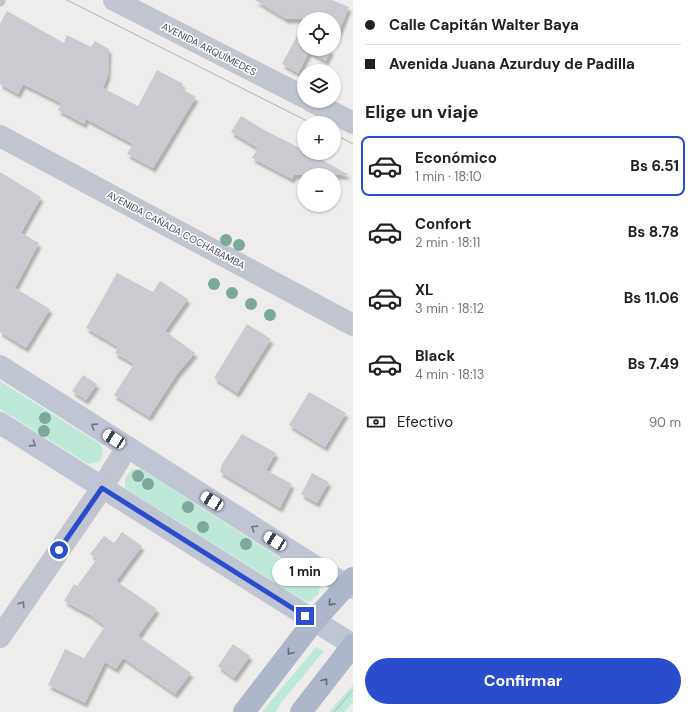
<!DOCTYPE html>
<html lang="es">
<meta charset="utf-8">
<style>
:root{--surface:#fff;--page:#f2f2f2;--text:#202124;--muted:#757577;--line:#e0e0e0;--accent:#294dcc}
body{margin:0;font-family:"DM Sans",sans-serif;background:var(--page);color:var(--text);height:100vh;display:flex;flex-direction:column;font-size:15px;white-space:nowrap}
*{box-sizing:border-box;margin:0}
p{font-size:13px;color:var(--muted)}
.icon{flex:none;width:22px;height:22px;fill:none;stroke:currentColor;stroke-width:2;stroke-linecap:round;stroke-linejoin:round}
.map{position:relative;flex:1;overflow:hidden}
.panel{display:flex;flex-direction:column;background:var(--surface);width:340px}
.panel>*{flex:none}
.banner{display:grid;align-content:center;height:88px;padding:0 12px;background:var(--surface)}
.controls{position:absolute;left:297px;top:12px;display:grid;gap:8px}
.controls a{display:grid;place-items:center;width:44px;height:44px;border-radius:50%;background:var(--surface);box-shadow:0 1px 3px #0004;font-size:20px}
.end{position:absolute;width:18px;height:18px;margin:-9px;border:5px solid #294dcc;background:#fff;box-shadow:0 0 0 2px #fff}
.from{border-radius:50%}
.bubble{position:absolute;height:28px;border-radius:14px;background:var(--surface);box-shadow:0 1px 3px #0004;font-size:13px;font-weight:700;line-height:28px;text-align:center}
.car{position:absolute;width:12px;height:24px;margin:-12px -6px;border-radius:5px;box-shadow:0 0 3px 1px #0007;background:linear-gradient(#fff 24%,#345 0 40%,#fff 0 76%,#345 0 86%,#fff 0)}
.banner b{display:flex;align-items:center;gap:14px;height:38px;font-size:15px}
.banner b+b{border-top:1px solid var(--line)}
.banner i{width:10px;height:10px;background:var(--text)}
ul{padding:0;list-style:none}
li{display:flex;align-items:center;gap:12px;height:60px;margin:0 8px 6px;padding:0 4px;border:2px solid transparent;border-radius:8px}
li div{flex:1}
li b{display:block;font-size:15px}
li em{font-style:normal;font-weight:700}
li.current{border-color:var(--accent)}
li>.icon{width:36px;height:36px;stroke-width:1.5}
h2{padding:0 12px;font-size:18px;line-height:48px}
.pay{display:flex;align-items:center;gap:10px;height:44px;padding:0 12px;font-size:15px}
.pay p{margin-inline-start:auto}
.cta{display:flex;gap:8px;margin-top:auto;padding:8px 12px}
.cta a{flex:1;height:46px;border-radius:24px;background:var(--accent);color:#fff;font-size:16px;font-weight:700;line-height:46px;text-align:center}
main{display:flex;flex:1;min-height:0}
.map>svg:first-child{display:block}
.green{fill:#bdead8}
.building{fill:#cacad0;filter:url(#shadow)}
.lines{fill:none;stroke-linecap:round;stroke-linejoin:round}
.service{stroke:#c0c5d0;stroke-width:11}
.minor{stroke:#c0c5d0;stroke-width:22}
.secondary{stroke:#c0c5d4;stroke-width:22}
.primary{stroke:#aeb6c9;stroke-width:22}
.tram{stroke:#afb0b6;stroke-width:1}
.tree{fill:#7ca99b}
.oneway{stroke:#717683}
.oneway2{stroke:#656c79}
.oneway3{stroke:#717681}
.route{stroke:#294dcc;stroke-width:5}
.labels{text-anchor:middle;dominant-baseline:central;stroke-width:3;stroke-linejoin:round;paint-order:stroke}
.street-label{font-size:10px;fill:#464c57;stroke:#fff}
</style>
<main>
<div class="map">
<svg width="353" height="712" viewBox="0 0 353 712">
<defs>
<filter id="shadow"><feDropShadow dx="2.5" dy="4.5" stdDeviation="1" flood-color="#0004"/></filter>
</defs>
<rect width="100%" height="100%" fill="#efedec"/>
<g class="green">
<path d="M0,381l100,63c4,7 4,12 -1,18l-11,2 -88,-55z"/>
<path d="M133,469h8l176,113 3,4 -1,7 -9,9 -5,-1 -179,-112c-3,-9 0,-14 7,-20z"/>
<path d="M316,647l8,4 -44,53 -4,8h-14z"/>
<path d="M353,685v17l-9,10h-15z"/>
</g>
<g class="building">
<path d="M255,0h77l17,7 -15,37v-25h-48z"/>
<path d="M7,11l57,32 3,-8 24,12 4,-6 14,8 -1,26 -5,13 35,18 19,-36 26,14 -3,4 16,9 -43,71 -26,-14 6,-10 -47,-25 -2,5 -26,-14 3,-7 -38,-19 -5,10 -18,-10v-60z"/>
<path d="M304,23v26h28l-6,12 -17,-9 -11,21 -16,-9z"/>
<path d="M241,116l25,15 38,19v3h6l39,22h-55l-2,4 -40,-21 6,-10 -27,-16z"/>
<path d="M0,172l41,25 -20,36 18,10 -24,45 35,21 -24,39 -26,-16z"/>
<path d="M117,273l36,19 7,-11 28,18 -23,32 30,22 -18,21 -28,43 -35,-22 20,-31 -19,-11 3,-6 -32,-19z"/>
<path d="M247,324l24,15 -34,54 -23,-15z"/>
<path d="M83,375l14,9 -11,16 -14,-9z"/>
<path d="M309,392l37,21 -21,34 -36,-22z"/>
<path d="M242,434l34,19 -10,17 26,14 -12,24 -60,-36 2,-8z"/>
<path d="M312,473l17,9 -12,21 -16,-9z"/>
<path d="M122,532l20,14 -26,35 41,28 -19,27 53,37 -16,21 -52,-36 -7,11 -11,-7 -20,41 -37,-18 17,-36 19,9 21,-32 -15,-11 -26,-14 10,-17 3,2 20,-27 -7,-5 14,-18 10,7z"/>
<path d="M233,644l17,12 -16,22 -16,-12z"/>
</g>
<g class="lines">
<path class="service" d="M0,1v-1"/>
<g class="minor">
<path d="M114,0l190,97"/>
<path d="M311,101l42,22"/>
<path d="M0,136l353,189"/>
<path d="M0,637l102,-149 25,-41"/>
</g>
<g class="secondary">
<path d="M0,366l327,208 26,14"/>
<path d="M0,423l353,222"/>
</g>
<g class="primary">
<path d="M244,712l70,-91 39,-43"/>
<path d="M301,712l52,-67"/>
</g>
<g class="tram">
<path d="M67,0l244,123"/>
<path d="M334,134l19,10"/>
<path d="M334,712l19,-22"/>
</g>
</g>
<g class="tree">
<circle cx="226" cy="240" r="6"/>
<circle cx="239" cy="245" r="6"/>
<circle cx="214" cy="284" r="6"/>
<circle cx="232" cy="293" r="6"/>
<circle cx="251" cy="304" r="6"/>
<circle cx="270" cy="315" r="6"/>
<circle cx="45" cy="418" r="6"/>
<circle cx="44" cy="431" r="6"/>
<circle cx="138" cy="476" r="6"/>
<circle cx="148" cy="484" r="6"/>
<circle cx="188" cy="507" r="6"/>
<circle cx="203" cy="527" r="6"/>
<circle cx="246" cy="544" r="6"/>
</g>
<defs><path id="oneway-chevron" d="M-2-3.5L2.5 0L-2 3.5" fill="none" stroke-width="1.6" stroke-linecap="round" stroke-linejoin="round"/></defs>
<g class="oneway">
<use href="#oneway-chevron" transform="translate(94 426) rotate(-147)"/>
<use href="#oneway-chevron" transform="translate(33 444) rotate(33)"/>
<use href="#oneway-chevron" transform="translate(254 528) rotate(-148)"/>
</g>
<g class="oneway2">
<use href="#oneway-chevron" transform="translate(331 603) rotate(132)"/>
<use href="#oneway-chevron" transform="translate(290 652) rotate(128)"/>
<use href="#oneway-chevron" transform="translate(325 681) rotate(-52)"/>
</g>
<use class="oneway3" href="#oneway-chevron" transform="translate(22 604) rotate(-56)"/>
<g class="lines">
<path class="route" d="M59,550l43,-62 203,128"/>
</g>
<g class="labels">
<g class="street-label">
<text transform="translate(209 49) rotate(27)">AVENIDA ARQUÍMEDES</text>
<text transform="translate(176 230) rotate(28)">AVENIDA CAÑADA COCHABAMBA</text>
</g>
</g>
</svg>
<div class="controls">
<a><svg class="icon" aria-label="locate" viewBox="0 0 24 24"><circle cx="12" cy="12" r="6"/><path d="M12 2v4M12 18v4M2 12h4M18 12h4"/></svg></a>
<a><svg class="icon" aria-label="layers" viewBox="0 0 24 24"><path d="M12 4l9 5-9 5-9-5zM3 14l9 5 9-5"/></svg></a>
<a>+</a>
<a>−</a>
</div>
<i class="end from" style="left:59px;top:550px"></i>
<i class="end" style="left:305px;top:616px"></i>
<div class="bubble" style="left:272px;top:558px;width:66px">1 min</div>
<i class="car" style="left:114px;top:439px;rotate:303deg"></i>
<i class="car" style="left:212px;top:501px;rotate:302deg"></i>
<i class="car" style="left:275px;top:541px;rotate:302deg"></i>
</div>
<section class="panel">
<div class="banner">
<b><i class="from"></i>Calle Capitán Walter Baya</b>
<b><i></i>Avenida Juana Azurduy de Padilla</b>
</div>
<h2>Elige un viaje</h2>
<ul>
<li class="current"><svg class="icon" aria-label="car" viewBox="0 0 24 24"><path d="M5 17H2v-5l4-1 3-4h7l3 4 3 1v5h-3M9 17h6M6 11h13"/><circle cx="7" cy="17" r="2"/><circle cx="17" cy="17" r="2"/></svg><div><b>Económico</b><p>1 min · 18:10</p></div><em>Bs 6.51</em></li>
<li><svg class="icon" aria-label="car" viewBox="0 0 24 24"><path d="M5 17H2v-5l4-1 3-4h7l3 4 3 1v5h-3M9 17h6M6 11h13"/><circle cx="7" cy="17" r="2"/><circle cx="17" cy="17" r="2"/></svg><div><b>Confort</b><p>2 min · 18:11</p></div><em>Bs 8.78</em></li>
<li><svg class="icon" aria-label="car" viewBox="0 0 24 24"><path d="M5 17H2v-5l4-1 3-4h7l3 4 3 1v5h-3M9 17h6M6 11h13"/><circle cx="7" cy="17" r="2"/><circle cx="17" cy="17" r="2"/></svg><div><b>XL</b><p>3 min · 18:12</p></div><em>Bs 11.06</em></li>
<li><svg class="icon" aria-label="car" viewBox="0 0 24 24"><path d="M5 17H2v-5l4-1 3-4h7l3 4 3 1v5h-3M9 17h6M6 11h13"/><circle cx="7" cy="17" r="2"/><circle cx="17" cy="17" r="2"/></svg><div><b>Black</b><p>4 min · 18:13</p></div><em>Bs 7.49</em></li>
</ul>
<div class="pay"><svg class="icon" aria-label="cash" viewBox="0 0 24 24"><path d="M3 7h18v10H3z"/><circle cx="12" cy="12" r="2"/></svg>Efectivo<p>90 m</p></div>
<div class="cta"><a>Confirmar</a></div>
</section>
</main>
